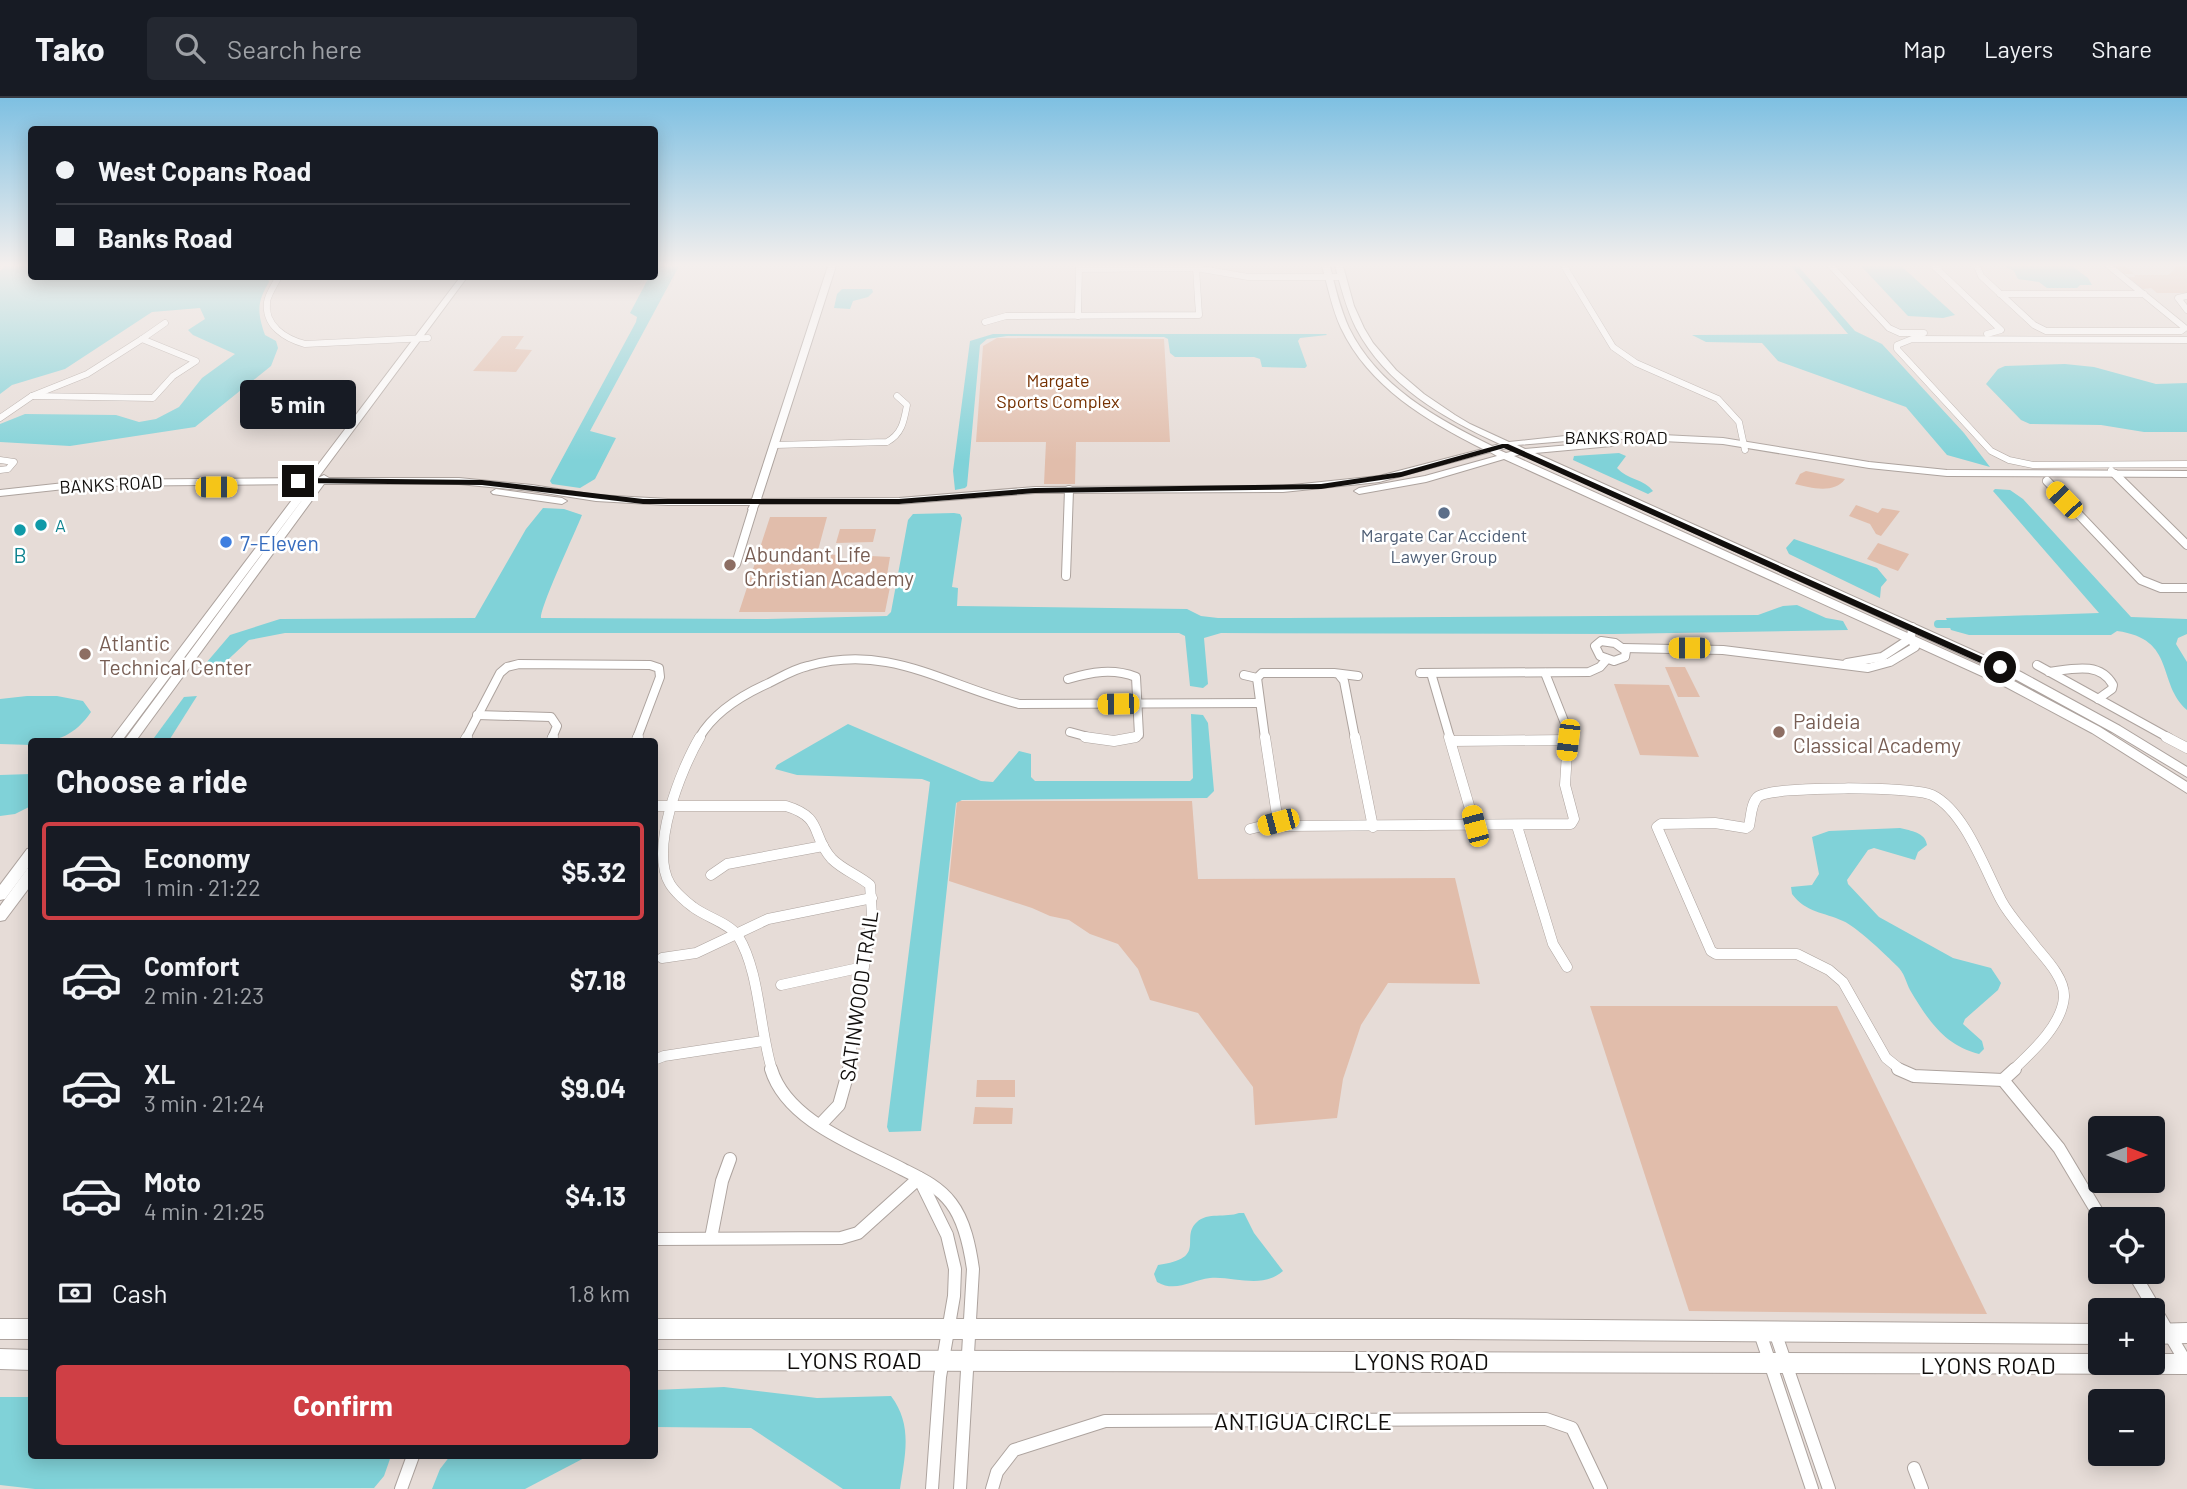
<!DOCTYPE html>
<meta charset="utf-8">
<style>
:root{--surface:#171b24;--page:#242831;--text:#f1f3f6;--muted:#9ea1a6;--line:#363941;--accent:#cf3f45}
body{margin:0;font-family:Barlow,sans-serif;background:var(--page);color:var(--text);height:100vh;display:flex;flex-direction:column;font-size:26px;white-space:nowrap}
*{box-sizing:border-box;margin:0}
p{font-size:23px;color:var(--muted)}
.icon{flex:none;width:38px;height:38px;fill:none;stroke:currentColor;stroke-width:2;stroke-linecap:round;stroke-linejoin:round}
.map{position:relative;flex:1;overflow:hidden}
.sheet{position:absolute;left:28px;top:640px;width:630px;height:721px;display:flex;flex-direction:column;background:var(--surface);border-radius:7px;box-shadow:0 4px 18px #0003}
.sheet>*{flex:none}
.hud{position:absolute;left:28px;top:28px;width:630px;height:154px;border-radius:7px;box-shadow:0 4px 18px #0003;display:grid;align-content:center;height:154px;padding:0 28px;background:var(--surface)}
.needle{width:46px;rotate:90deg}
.buttons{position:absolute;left:2088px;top:1018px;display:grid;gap:14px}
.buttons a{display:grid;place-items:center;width:77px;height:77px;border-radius:7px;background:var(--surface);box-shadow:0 4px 18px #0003;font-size:35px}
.end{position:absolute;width:32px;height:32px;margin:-16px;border:9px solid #110e0c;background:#fff;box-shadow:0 0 0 4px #fff}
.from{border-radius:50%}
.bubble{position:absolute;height:49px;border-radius:7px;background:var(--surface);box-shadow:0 4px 18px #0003;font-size:23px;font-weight:700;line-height:49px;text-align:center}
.car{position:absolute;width:21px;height:42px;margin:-21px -10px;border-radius:9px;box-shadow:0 0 5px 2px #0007;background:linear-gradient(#f5c518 24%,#345 0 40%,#f5c518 0 76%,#345 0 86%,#f5c518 0)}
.hud b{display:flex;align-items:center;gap:24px;height:66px;font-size:26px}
.hud b+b{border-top:2px solid var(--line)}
.hud i{width:18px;height:18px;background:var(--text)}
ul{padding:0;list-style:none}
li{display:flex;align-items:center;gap:21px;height:98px;margin:0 14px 10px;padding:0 14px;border:4px solid transparent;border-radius:7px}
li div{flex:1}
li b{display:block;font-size:26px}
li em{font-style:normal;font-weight:700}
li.current{border-color:var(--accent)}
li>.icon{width:63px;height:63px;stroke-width:1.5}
h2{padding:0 28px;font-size:32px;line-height:84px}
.pay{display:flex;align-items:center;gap:18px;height:77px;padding:0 28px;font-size:26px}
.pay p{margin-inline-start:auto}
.primary-button{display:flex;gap:14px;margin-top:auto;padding:14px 28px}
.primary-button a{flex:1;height:80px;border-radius:7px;background:var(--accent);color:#fff;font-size:28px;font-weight:700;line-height:80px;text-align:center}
header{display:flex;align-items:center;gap:42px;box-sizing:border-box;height:98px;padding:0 35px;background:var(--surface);border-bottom:2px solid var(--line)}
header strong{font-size:33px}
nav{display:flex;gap:38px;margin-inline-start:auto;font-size:24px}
.search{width:490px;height:63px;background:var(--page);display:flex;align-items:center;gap:18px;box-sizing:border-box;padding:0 24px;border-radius:7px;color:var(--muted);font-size:26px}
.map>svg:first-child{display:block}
.green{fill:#e1bdab}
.water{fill:#80d2d8}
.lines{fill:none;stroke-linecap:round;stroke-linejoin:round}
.canal{stroke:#80d2d8;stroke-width:8}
.street-far3-casing{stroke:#ada39e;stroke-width:7}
.street-far2-casing{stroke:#ada39e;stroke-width:10}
.street-far1-casing{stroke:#ada39e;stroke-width:11}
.street-casing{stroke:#ada39e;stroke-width:14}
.secondary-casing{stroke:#ada39e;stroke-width:2}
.primary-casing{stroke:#ada39e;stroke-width:2}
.street-far3{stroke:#fff;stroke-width:6}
.street-far2{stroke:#fff;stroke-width:8}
.street-far1{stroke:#fff;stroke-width:10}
.street{stroke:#fff;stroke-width:12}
.secondary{fill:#fff;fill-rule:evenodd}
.primary{fill:#fff;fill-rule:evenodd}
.route{fill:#110e0c}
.service-dot{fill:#5c6f8a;stroke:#fff;stroke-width:2.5}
.culture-dot{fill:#0f9aa8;stroke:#fff;stroke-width:2.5}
.shop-dot{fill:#3f7fe0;stroke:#fff;stroke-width:2.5}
.education-dot{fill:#8d6e63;stroke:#fff;stroke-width:2.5}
.labels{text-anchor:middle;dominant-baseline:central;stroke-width:5;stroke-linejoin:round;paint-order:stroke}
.far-park-label{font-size:18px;fill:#753000;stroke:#fff}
.far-street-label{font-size:18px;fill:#110e0c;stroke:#fff}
.far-culture-label{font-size:18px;fill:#0d838f;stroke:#fff;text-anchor:start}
.far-service-label{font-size:18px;fill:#4e5e75;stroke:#fff}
.shop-label{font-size:21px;fill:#366cbe;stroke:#fff;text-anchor:start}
.education-label{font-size:21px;fill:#785e54;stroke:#fff;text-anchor:start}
.culture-label{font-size:21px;fill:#0d838f;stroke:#fff}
.street-label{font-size:21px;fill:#110e0c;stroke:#fff}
.near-street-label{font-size:24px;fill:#110e0c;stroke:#fff}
</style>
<header>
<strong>Tako</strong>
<div class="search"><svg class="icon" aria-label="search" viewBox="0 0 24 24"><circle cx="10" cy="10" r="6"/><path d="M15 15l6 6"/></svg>Search here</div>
<nav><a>Map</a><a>Layers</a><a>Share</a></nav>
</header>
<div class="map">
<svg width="2187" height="1391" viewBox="0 0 2187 1391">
<rect width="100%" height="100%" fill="#e6dcd7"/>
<g class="green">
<path d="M2114,168h11l10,9h34l8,-9h10v27h-30l-6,-5 -8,1 -15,-12h7l-1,-3h-10z"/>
<path d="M502,238h22l-9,13 17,1 -16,22 -43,-1z"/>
<path d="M997,240l167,1 6,103h-94l-1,42h-31l2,-42h-70l7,-96z"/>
<path d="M1806,373l39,8c-10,15 -35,9 -50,5l5,-10z"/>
<path d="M1856,407l22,8 4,-5 18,3 -19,25 -5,-2 -6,-10 -21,-8z"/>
<path d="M770,419h57l-10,37 24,1 -2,11 13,-11 38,2 -4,24 -25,5 29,1 -5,25h-146z"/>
<path d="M840,431h36l-3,13 -37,1z"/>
<path d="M1878,445l31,11 -11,17 -31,-12z"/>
<path d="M1665,569h20l15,30h-22z"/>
<path d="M1614,586l55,1 30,72 -59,-2z"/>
<path d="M957,703h235l6,78 257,-1 25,106 -92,-1 -27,42 -18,54 -6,39 -82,7 -2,-38 -55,-74 -48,-13 -12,-31 -20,-25 -28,-10 -21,-14 -19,-4 -18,-8 -83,-27z"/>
<path d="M1590,908h247l150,308 -298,-3z"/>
<path d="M977,982h38v17h-39z"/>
<path d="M975,1009l38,1 -1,16h-39z"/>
</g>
<g class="water">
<path d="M5,168h26l1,10 236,1 1,5c-12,20 -12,30 -4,53l11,6 2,7 -7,18 -76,61 -125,19 -70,-4v-18l25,-10 91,1 23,7 17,-3 23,-12 23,-29 33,-24 -42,-19 -5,-5 17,-11 -5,-11 -48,4 -87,57 -53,16 -12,9v-123z"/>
<path d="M679,168l-89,165 26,7 -21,41 -15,9 -28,-4 -2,-3 86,-159 1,-5 -7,-4 19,-36 5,-1 1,-9z"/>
<path d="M1791,168h7l57,65 27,13 82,89 26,34 -43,-12 -41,-48 -128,-46 -16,-18 -56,-1 -14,-7 156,-1z"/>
<path d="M1861,168h40l54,49 -12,3 -35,-2z"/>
<path d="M2005,168h67l16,12 4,7h-12l-3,3h-30l-8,-6 -21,-3 -4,-8z"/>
<path d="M842,191h30l1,3 -5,5 -15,4 -3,8 -16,-1 3,-14z"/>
<path d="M993,236h333l1,1 -27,3 -2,3 9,25 -2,2 -43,-1 -2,-8 -6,-2h-79l-5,-4 -2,-14 -4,-2 -157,-1 -20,3 -7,6 -13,141 -2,2 -10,2 -2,-19 17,-130z"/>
<path d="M2065,266l29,3 62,17 31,-1v49h-43l-43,-7 -71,-1 -9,-4 -35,-36 12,-15 7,-3z"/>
<path d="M1619,355l7,3 -9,12c11,12 27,11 36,23l-5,3 -75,-34 1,-4z"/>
<path d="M1995,391l15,1 13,9 108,118 56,2v15l-9,4 -2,6 11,18v48c-31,-27 -10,-71 -70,-79l-6,4h-142l-18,-5 -5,-12 153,-5 -106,-122z"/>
<path d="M543,410l21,1 18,6c-7,18 -42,92 -41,103l226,1 120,-3 4,-4 17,-92 5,-6 41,-1 6,1 2,4 -10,69 6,1 -1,18 230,3 14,7 17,2h69l471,-3 25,-9 14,-1 29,13 17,3 5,9 -235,4 -392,-1 -17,5 4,46 -5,4 -13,-2 -5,-50 -6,-3h-894l-36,7 -31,29h-17l29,-34 50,-16 195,-1 51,-89z"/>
<path d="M1794,441l83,29 10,12 -6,7 -1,11 -91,-44 -3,-6z"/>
<path d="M27,598h30l26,5 8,11c-16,23 -33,30 -59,30l-1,3 -31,-1v-45z"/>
<path d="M197,598l-29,46h-17l33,-45z"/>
<path d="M1191,616l12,1 5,8 6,68 -7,7 -245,2 -6,3 -35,328 -32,1 -2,-5 43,-345 -8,-3 -125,-4 -22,-6 2,-4 71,-41 133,57 12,1 26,-31 12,3v23l4,4h155l3,-3z"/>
<path d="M31,676v32l-16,8 -15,2v-41z"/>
<path d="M1900,730c11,3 25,4 27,17l-9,7 -3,8 -41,-12 -6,2 -21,30 1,4 31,33 74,41 38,10 10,15 -3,7 -33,29 -2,5 19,17 2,8 -5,5c-35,-9 -51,-34 -69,-64 -4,-8 -6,-18 -13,-24 -11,-11 -40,-39 -54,-45 -19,-9 -37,-8 -51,-27l-1,-7 21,-2 7,-11 -7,-37 17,-6z"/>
<path d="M1239,1115h5l10,20 29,38c-22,19 -48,5 -73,7 -19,2 -34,15 -53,4l-3,-8 4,-9c51,-7 21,-27 39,-43 10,-10 29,-4 42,-9z"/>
<path d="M724,1289l93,11 74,-2c22,29 14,59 9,93h-57l-92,-61 -96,-1v-37z"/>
<path d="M0,1299h31l1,59h359l-7,20 -10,12 -339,1 -35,-4z"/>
<path d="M450,1358h138l-63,33h-93l8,-20z"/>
</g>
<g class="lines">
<path class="canal" d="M1938,526h20"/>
<g class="street-far3-casing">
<g id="street-far3">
<path d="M1564,168l49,81 23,16 82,36 21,23 6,28"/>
<path d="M1831,168l58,62 11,5h24"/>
<path d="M1934,168l67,64 -14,4"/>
<path d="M1977,168l4,10 53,49 12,6h135l4,-3 -76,-62"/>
<path d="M1079,171l117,-1 52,9h94"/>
<path d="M279,178c-3,7 -11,18 -12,26 -3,24 19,37 38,42l123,-6"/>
<path d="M2000,196h144"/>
<path d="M2187,198l-9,2 9,12"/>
<path d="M1078,218l1,-50"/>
<path d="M985,224l21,-6 193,-1 -3,-47"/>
<path d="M2187,242l-275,-1 -15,6v4l94,102 18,9 24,5 154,-1"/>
<path d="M32,298l121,2 20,-22 23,-15 -54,-22 23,-16"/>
<path d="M0,320l32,-22 55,-22 55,-35"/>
<path d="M775,347l112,-3c15,-8 17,-21 20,-37l-10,-9"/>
<path d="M0,362l14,2 -6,7 -8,1"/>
<path d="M2111,372l5,5"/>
</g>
</g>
<g class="street-far2-casing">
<g id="street-far2">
<path d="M2115,376l72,71"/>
<path d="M2047,383l94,99 20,8h26"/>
<path d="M736,466l17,-55"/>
<path d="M1066,478l3,-86"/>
<path d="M1601,543l14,2 11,8 -1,6 -11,4 -14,-5 -5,-10z"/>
<path d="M1623,550l100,2 145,18 22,-6 25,-15 -4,-9 1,-11"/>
<path d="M1847,565l35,-6 29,-19"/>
<path d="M2037,567l132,73"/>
<path d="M2049,574c23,-3 51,-11 64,13l-1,4 -14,10"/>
<path d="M1420,575l169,-1 11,-5 7,-8"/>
<path d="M1431,575l19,65"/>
<path d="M1545,575l23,58v7"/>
<path d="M1244,577l13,3 5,-5h72l24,3"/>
<path d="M1340,578l4,5 11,57"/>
<path d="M1257,580l8,60"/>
<path d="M1068,581c23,-7 45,-11 68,-2l3,58 -7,3"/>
<path d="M477,617l74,2 6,9 -5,12"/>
<path d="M1070,634l22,6"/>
<path d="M466,640l34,-65 7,-6 12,-3 131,1 9,3 1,9 -23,61"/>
<path d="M699,640c15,-26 43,-43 70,-55 12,-6 25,-14 39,-17 81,-23 136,19 211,38l240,-1"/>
</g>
</g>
<g class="street-far1-casing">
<g id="street-far1">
<path d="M700,639c-19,32 -51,112 -30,147 5,8 16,18 23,23 13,10 36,16 45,29 22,36 21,92 34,134"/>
<path d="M1085,639l29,4 22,-4"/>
<path d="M1265,639l13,85"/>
<path d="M1355,639l18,90"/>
<path d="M1449,639l26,89"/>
<path d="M2166,639l21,11"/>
<path d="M1451,643l117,-1"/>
<path d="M464,644l3,-5"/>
<path d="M551,644l2,-5"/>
<path d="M636,644l2,-5"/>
<path d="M654,708h132c39,12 24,29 46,53 11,11 26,16 38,26l2,30 -24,155"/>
<path d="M1517,728l36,118 14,23"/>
<path d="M1250,731l28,-7 8,4 285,-2 3,-5 -9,-34 3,-48"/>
<path d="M711,777l16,-11 96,-18"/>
<path d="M662,860l34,-5 72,-34 104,-21"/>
<path d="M781,887l82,-18"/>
<path d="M654,962l10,-4 99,-15"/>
<path d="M1901,972l-15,-12 -43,-76 -14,-12 -32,-16h-81l-5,-3 -54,-124 4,-3 54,-1 31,5 3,-2c2,-8 2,-25 10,-30 17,-10 154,-10 173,-1 33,16 53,75 69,105 9,17 24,32 35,47 11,13 29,32 28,50 -2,28 -32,55 -51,73"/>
</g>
</g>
<g class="street-casing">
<g id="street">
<path d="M771,971c16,53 88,77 133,101 18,9 35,17 47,33 14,18 19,45 22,66l-13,220"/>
<path d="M1898,971l16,7 89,4"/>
<path d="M2003,982l56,68 43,72"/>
<path d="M2003,982l12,-11"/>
<path d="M820,1027l19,-20 10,-36"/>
<path d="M919,1080l28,57 8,34 -1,27 -14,81 -8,112"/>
<path d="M711,1140l11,-57 8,-22"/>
<path d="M654,1141l187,-1 17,-5 61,-55"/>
<path d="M2133,1174l54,92"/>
<path d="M1775,1234l54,157"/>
<path d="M1760,1235l52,156"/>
<path d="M1914,1370l8,21"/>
<path d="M401,1391l12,-33"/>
<path d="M992,1391l5,-17 17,-22 91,-29 441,-2 26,9 29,61"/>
</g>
</g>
<g class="secondary-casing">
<g id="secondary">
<path d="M828,168h8l-75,233 138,-1 136,-11 248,-1 96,-10 104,-27c-56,-28 -114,-62 -142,-121 -9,-19 -13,-41 -19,-62h8c5,21 10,42 19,62 28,58 88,91 143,118l8,-2c-57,-26 -114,-59 -144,-116 -10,-20 -15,-41 -21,-62h8l11,40 10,22 9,15 23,27 28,24 31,21 15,9 39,18 93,-10 121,6 146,24 78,8 240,1v6l-240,-1 -78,-8 -146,-24 -121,-6 -85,7 8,4 90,-8v4l-3,1 -77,7 486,219 99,54 67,41v10l-75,-45 -99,-54 -491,-224 -8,2 500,225 86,46 87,55v11l-95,-60 -86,-46 -502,-228 -78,23 -67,12 -5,-3 5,-3 66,-12 72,-20 -7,-4 -111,30 -96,10 -248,1 -136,11h-140l-3,7 -3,1 -5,-3 2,-4h-82l-72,-4 -64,-10 -73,-7h-135l-189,258h-12l191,-258 -193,258h-12l195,-258 -212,2 -92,10v-6l92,-10 216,-2 153,-202h7l-150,202 6,-3 5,3h130l73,7 64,10 72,4h84zM1507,350l7,3 -8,2 -7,-3z"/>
<path d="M496,391l66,9 5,3 -5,3 -69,-10 -2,-2z"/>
<path d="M32,750v15l-27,36 -5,1v-15l27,-36z"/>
<path d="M32,770v16l-27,36 -5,1v-15l27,-37z"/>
</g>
</g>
<g class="primary-casing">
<g id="primary">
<rect x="0" y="1221" width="32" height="20"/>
<path d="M654,1221h796l650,5v20l-650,-5h-796z"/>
<path d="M2187,1225v20l-35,1v-20z"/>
<path d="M0,1251l32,1v20l-32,-1z"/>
<path d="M654,1252l1446,4v9h52v-9h35v20l-1533,-4z"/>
</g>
</g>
<use href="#street-far3" class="street-far3"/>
<use href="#street-far2" class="street-far2"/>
<use href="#street-far1" class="street-far1"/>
<use href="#street" class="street"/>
<use href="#secondary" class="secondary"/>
<use href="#primary" class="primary"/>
</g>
<linearGradient id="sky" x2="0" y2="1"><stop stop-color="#7ec0e2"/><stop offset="0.46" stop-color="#f4efed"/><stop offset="1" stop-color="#f4efed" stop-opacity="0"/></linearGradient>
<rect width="2187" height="363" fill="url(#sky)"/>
<path class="route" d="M1502,346h6l497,223 -9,3 -492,-222 -103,29 -80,12 -286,4 -136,11h-256l-161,-19 -184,-2 -4,-2 4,-3 184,2 161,19h256l136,-11 286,-4 80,-12z"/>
<circle class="service-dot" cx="1444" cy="415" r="7"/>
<g class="culture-dot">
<circle cx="41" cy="427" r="7"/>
<circle cx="20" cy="432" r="7"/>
</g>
<circle class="shop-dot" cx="226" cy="444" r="7"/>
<g class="education-dot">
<circle cx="730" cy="467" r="7"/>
<circle cx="85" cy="556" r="7"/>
<circle cx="1779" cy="634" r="7"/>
</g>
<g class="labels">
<g class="far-park-label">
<text x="1058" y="282">Margate<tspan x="1058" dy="21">Sports Complex</tspan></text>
</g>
<g class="far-street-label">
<text x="1616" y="339">BANKS ROAD</text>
<text transform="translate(111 386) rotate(-3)">BANKS ROAD</text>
</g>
<g class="far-culture-label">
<text x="55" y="427">A</text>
</g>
<g class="far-service-label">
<text x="1444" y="437">Margate Car Accident<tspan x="1444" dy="21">Lawyer Group</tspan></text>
</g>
<g class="shop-label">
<text x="240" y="444">7-Eleven</text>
</g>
<g class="education-label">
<text x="744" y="455">Abundant Life<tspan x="744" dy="24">Christian Academy</tspan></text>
<text x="99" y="544">Atlantic<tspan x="99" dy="24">Technical Center</tspan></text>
<text x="1793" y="622">Paideia<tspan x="1793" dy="24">Classical Academy</tspan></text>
</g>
<g class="culture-label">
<text x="20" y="456">B</text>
</g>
<g class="street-label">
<text transform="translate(858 898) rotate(-82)">SATINWOOD TRAIL</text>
</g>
<g class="near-street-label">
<text x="854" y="1261">LYONS ROAD</text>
<text x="1421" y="1262">LYONS ROAD</text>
<text x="1988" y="1266">LYONS ROAD</text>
<text x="1303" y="1322">ANTIGUA CIRCLE</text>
</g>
</g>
</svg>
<div class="buttons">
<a><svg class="needle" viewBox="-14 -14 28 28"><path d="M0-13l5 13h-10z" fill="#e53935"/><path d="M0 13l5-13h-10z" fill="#9ea1a6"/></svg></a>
<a><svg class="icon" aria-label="locate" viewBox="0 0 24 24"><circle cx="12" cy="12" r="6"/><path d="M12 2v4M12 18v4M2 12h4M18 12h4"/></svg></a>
<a>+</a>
<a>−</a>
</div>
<i class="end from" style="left:2000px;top:569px"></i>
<i class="end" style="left:298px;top:383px"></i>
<div class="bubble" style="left:240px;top:282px;width:116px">5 min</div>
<i class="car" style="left:216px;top:389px;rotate:90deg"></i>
<i class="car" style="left:2064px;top:402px;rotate:316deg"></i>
<i class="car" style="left:1689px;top:550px;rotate:270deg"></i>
<i class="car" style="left:1118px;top:606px;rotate:269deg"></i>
<i class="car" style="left:1568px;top:642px;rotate:187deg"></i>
<i class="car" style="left:1278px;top:724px;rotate:255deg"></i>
<i class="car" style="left:1475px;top:728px;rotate:345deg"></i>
<div class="hud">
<b><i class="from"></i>West Copans Road</b>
<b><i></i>Banks Road</b>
</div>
<section class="sheet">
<h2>Choose a ride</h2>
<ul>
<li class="current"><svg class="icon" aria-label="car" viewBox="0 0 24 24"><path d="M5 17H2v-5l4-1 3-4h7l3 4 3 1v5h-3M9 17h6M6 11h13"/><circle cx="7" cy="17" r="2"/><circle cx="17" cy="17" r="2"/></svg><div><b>Economy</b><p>1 min · 21:22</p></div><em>$5.32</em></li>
<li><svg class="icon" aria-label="car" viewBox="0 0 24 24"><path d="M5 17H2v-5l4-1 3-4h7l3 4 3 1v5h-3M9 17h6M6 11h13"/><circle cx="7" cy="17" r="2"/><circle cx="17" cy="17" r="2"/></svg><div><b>Comfort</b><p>2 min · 21:23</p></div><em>$7.18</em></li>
<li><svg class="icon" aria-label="car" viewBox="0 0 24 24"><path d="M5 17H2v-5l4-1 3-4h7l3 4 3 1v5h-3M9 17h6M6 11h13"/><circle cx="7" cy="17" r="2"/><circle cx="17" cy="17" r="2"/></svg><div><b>XL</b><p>3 min · 21:24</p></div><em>$9.04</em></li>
<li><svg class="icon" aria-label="car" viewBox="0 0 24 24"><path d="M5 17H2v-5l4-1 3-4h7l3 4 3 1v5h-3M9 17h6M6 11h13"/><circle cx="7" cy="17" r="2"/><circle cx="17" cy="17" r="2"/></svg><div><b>Moto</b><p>4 min · 21:25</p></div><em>$4.13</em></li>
</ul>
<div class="pay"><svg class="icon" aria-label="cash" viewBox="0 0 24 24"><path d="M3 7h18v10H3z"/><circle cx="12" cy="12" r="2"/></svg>Cash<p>1.8 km</p></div>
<div class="primary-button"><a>Confirm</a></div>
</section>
</div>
